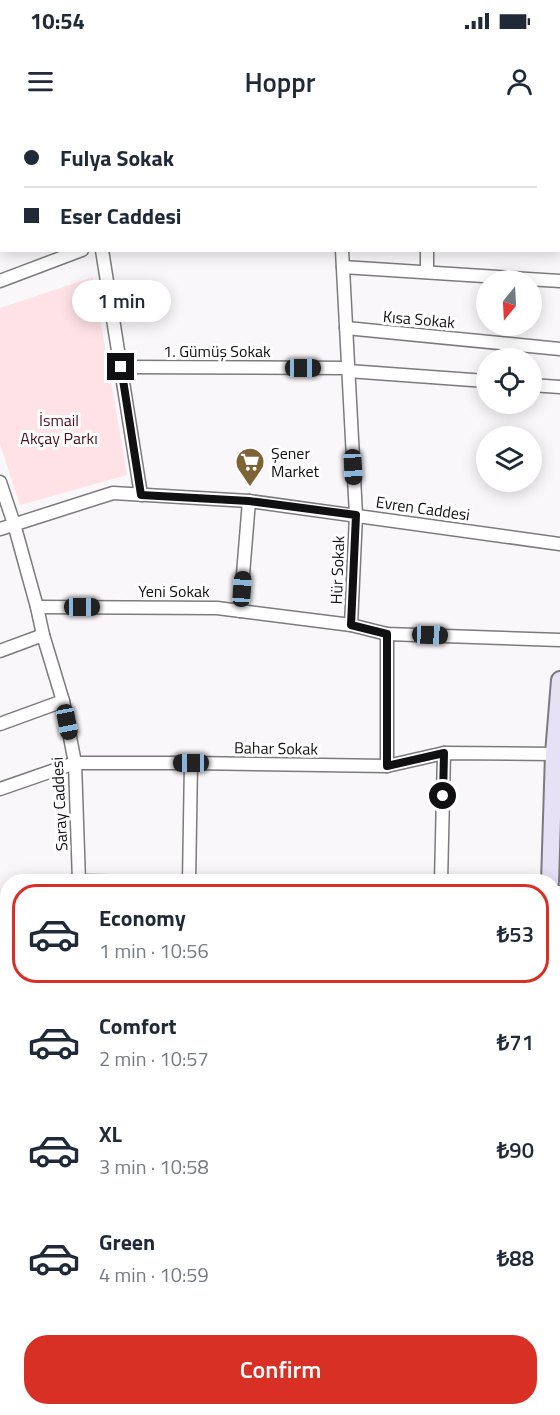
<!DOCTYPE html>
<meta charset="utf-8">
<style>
:root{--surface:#fff;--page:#f2f2f3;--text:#1f2937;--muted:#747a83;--line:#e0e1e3;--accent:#d93025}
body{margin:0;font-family:"Titillium Web",sans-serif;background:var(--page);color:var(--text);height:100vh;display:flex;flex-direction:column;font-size:22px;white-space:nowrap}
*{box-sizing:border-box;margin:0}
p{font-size:20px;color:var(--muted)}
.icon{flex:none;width:33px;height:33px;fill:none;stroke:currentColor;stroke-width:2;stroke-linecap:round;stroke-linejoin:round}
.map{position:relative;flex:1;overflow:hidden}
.drawer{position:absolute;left:0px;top:754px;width:561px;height:542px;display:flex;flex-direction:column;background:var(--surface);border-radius:24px 24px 0 0;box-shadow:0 3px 15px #0003}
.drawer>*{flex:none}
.banner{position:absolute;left:0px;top:0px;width:561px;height:132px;box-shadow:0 3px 15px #0003;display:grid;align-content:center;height:132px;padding:0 24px;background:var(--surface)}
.needle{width:39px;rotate:198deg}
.fabs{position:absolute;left:476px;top:150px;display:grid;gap:12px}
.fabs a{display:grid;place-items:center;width:66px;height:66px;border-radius:50%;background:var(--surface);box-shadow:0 3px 15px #0003;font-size:30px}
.end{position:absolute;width:27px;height:27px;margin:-14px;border:8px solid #100f11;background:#fff;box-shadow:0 0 0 3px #fff}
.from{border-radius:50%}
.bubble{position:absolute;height:42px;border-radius:21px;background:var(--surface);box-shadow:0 3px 15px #0003;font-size:20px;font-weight:600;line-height:42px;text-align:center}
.car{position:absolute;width:18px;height:36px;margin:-18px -9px;border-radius:8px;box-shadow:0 0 4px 2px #0007;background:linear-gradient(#222 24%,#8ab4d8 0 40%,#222 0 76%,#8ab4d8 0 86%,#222 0)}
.banner b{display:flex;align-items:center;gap:21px;height:57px;font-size:22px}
.banner b+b{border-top:2px solid var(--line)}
.banner i{width:15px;height:15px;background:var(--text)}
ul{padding:10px 0 0;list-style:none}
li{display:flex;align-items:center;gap:18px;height:99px;margin:0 12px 9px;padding:0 12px;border:3px solid transparent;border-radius:24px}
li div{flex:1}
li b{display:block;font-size:22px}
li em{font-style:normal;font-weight:600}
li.on{border-color:var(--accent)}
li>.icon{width:54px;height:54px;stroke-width:1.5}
.button{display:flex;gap:12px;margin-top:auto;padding:12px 24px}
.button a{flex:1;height:69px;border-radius:24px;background:var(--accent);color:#fff;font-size:24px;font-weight:600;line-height:69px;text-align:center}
.status{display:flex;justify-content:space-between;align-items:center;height:42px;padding:0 30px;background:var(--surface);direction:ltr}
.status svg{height:16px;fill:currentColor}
header{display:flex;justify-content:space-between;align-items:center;height:78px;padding:0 24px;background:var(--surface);font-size:27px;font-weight:600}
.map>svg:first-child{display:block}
.green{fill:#fee2e6}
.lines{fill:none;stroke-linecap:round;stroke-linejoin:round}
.stream{stroke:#8da7fb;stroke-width:4}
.street-casing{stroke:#7d7a7e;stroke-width:15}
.secondary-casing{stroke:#7d7a7e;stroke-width:20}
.street{stroke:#fff;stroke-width:12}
.secondary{stroke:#e6e1f5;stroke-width:16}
.route{stroke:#100f11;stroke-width:8}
.labels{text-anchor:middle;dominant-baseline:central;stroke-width:6;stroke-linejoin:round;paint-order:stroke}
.street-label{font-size:16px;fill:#100f11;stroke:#fff}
.park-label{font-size:16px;fill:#4c0e21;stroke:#fff}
.poi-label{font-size:16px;fill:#100f11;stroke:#fff;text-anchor:start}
</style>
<div class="status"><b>10:54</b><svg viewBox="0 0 49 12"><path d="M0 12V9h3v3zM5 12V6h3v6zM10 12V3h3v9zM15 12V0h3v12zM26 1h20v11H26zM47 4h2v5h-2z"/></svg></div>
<header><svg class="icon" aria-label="menu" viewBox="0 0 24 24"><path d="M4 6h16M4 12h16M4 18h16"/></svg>Hoppr<svg class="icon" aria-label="person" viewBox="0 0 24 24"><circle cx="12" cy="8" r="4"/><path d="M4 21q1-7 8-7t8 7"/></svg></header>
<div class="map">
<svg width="560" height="1295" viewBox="0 0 560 1295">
<rect width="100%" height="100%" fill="#faf7fb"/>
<path class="green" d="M93,157l34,198 -107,30 -20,-61v-136z"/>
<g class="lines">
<g class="stream">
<path d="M0,1112l8,18"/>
<path d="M71,1288l3,7"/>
</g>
<g class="street-casing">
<g id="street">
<path d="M83,0v2"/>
<path d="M202,0l1,2"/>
<path d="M336,0v2"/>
<path d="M428,2v-2"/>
<path d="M0,80h2"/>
<path d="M102,130l39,245"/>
<path d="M342,130l14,265 -5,110"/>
<path d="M343,147l217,14"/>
<path d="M427,152v-22"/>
<path d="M0,161l82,-31"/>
<path d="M346,208l214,21"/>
<path d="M121,247l227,1"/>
<path d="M348,251l138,10"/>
<path d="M531,265l29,2"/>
<path d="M0,362l14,42 23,83 6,28 20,66 12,62 4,119"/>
<path d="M0,409l113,-36 136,8 311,43"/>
<path d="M37,487l180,1 134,17 36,9 173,6"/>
<path d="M240,491l9,-110"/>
<path d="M387,514v132"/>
<path d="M0,531l43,-16"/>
<path d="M0,604l63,-23"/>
<path d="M0,669l75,-26h116l196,3 57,-13 110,1"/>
<path d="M75,762l4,-1 66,1"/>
<path d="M189,762l2,-119"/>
<path d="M441,762l3,-129"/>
<path d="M554,772h6"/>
<path d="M0,793l8,-3"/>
<path d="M0,818l8,19"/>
<path d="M554,894h6"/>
<path d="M0,979l8,-3"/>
<path d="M554,1062l6,1"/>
<path d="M0,1106l8,-3"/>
<path d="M554,1191h6"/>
<path d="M216,1288l3,7"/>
<path d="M440,1288l79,7"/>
<path d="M138,1295l19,-7"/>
</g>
</g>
<g class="secondary-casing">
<g id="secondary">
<path d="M550,762l4,-128 6,-74"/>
<path d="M0,1148l8,19"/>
<path d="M56,1288l2,7"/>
<path d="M519,1295l1,-7"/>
</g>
</g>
<use href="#street" class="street"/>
<use href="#secondary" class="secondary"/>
</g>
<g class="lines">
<path class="route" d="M121,247l20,128 108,6 107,14 -5,110 36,9v132l57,-13 -1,43"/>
</g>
<defs>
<g id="supermarket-pin" transform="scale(1.5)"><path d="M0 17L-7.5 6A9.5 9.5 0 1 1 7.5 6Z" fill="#7d6335" stroke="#fff"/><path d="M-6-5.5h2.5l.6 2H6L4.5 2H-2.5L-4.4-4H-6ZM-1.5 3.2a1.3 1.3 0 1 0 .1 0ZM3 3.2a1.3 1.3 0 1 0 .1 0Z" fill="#fff"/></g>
</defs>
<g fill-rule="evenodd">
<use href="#supermarket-pin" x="250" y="342"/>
</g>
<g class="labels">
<g class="street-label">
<text transform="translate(419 199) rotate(5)">Kısa Sokak</text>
<text x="217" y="231">1. Gümüş Sokak</text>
<text transform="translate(423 388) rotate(8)">Evren Caddesi</text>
<text transform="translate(337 450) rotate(-88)">Hür Sokak</text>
<text x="174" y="471">Yeni Sokak</text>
<text transform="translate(276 628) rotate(1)">Bahar Sokak</text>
<text transform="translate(59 684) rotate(-93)">Saray Caddesi</text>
</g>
<g class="park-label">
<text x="59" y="300">İsmail<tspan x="59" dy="18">Akçay Parkı</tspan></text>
</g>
<g class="poi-label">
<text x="271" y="333">Şener<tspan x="271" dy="18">Market</tspan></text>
</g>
</g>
</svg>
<div class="fabs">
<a><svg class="needle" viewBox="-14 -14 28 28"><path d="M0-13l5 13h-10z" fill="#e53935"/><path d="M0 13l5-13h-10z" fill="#747a83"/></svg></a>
<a><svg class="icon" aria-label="locate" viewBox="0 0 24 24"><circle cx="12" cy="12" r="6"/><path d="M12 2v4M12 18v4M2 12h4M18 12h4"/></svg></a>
<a><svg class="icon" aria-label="layers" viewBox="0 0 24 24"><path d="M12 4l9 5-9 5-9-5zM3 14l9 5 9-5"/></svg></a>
</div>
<i class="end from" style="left:443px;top:676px"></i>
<i class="end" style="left:121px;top:247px"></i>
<div class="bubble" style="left:72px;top:160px;width:99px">1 min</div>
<i class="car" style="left:303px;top:248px;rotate:90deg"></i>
<i class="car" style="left:353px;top:347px;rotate:177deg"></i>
<i class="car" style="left:242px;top:469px;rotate:4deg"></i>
<i class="car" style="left:82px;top:487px;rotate:90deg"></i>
<i class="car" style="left:430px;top:515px;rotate:92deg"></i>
<i class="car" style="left:67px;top:602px;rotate:169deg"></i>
<i class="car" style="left:191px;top:643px;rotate:270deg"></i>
<div class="banner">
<b><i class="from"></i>Fulya Sokak</b>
<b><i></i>Eser Caddesi</b>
</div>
<section class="drawer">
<ul>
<li class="on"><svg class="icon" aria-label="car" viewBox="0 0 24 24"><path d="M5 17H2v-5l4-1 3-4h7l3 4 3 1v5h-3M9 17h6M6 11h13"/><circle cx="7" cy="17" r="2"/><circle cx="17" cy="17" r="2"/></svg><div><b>Economy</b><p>1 min · 10:56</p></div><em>₺53</em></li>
<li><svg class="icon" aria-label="car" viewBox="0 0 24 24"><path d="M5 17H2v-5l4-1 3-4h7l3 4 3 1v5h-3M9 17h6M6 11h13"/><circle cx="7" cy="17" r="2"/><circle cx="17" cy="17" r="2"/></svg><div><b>Comfort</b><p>2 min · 10:57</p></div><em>₺71</em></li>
<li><svg class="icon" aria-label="car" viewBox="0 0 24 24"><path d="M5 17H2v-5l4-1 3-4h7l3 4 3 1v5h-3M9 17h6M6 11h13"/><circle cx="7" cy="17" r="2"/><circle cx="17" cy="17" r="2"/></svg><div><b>XL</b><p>3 min · 10:58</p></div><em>₺90</em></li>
<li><svg class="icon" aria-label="car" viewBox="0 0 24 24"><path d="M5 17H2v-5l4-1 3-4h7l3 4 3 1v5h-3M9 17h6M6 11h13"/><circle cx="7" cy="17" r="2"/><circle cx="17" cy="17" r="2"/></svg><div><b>Green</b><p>4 min · 10:59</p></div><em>₺88</em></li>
</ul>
<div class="button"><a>Confirm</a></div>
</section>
</div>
